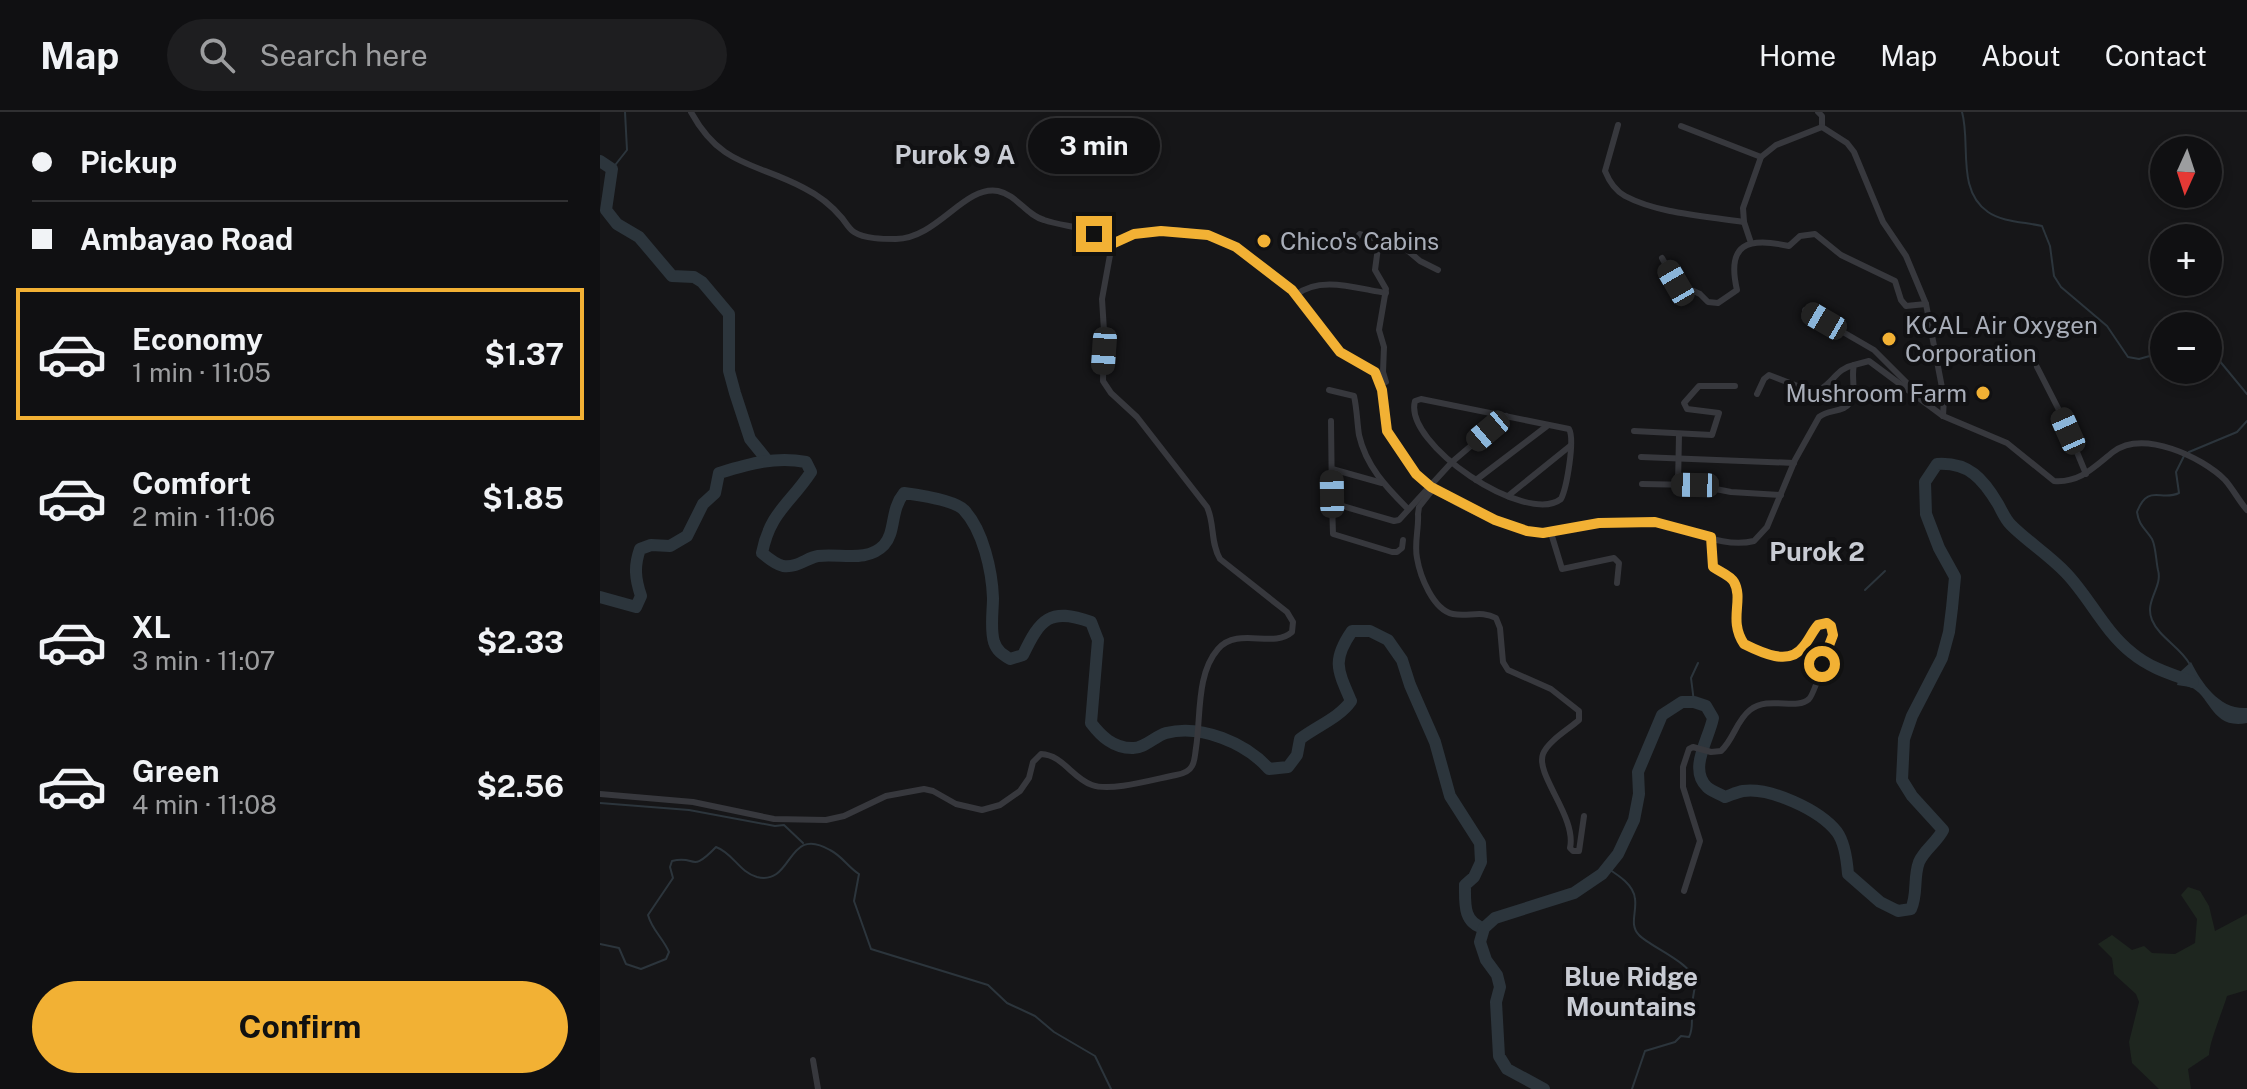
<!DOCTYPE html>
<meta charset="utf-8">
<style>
:root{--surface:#101012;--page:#1e1e20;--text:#f1f3f6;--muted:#9c9d9f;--line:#303032;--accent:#f2b134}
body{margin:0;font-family:"Public Sans",sans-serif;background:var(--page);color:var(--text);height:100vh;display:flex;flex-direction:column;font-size:30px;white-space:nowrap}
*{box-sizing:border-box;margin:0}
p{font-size:26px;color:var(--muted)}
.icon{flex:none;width:44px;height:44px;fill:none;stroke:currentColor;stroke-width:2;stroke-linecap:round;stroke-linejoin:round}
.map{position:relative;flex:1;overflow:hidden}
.details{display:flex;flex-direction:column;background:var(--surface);width:600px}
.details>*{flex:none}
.guide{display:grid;align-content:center;height:176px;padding:0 32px;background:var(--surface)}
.needle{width:52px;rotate:183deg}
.controls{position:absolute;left:1550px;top:24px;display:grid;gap:16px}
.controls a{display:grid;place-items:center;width:72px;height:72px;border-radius:50%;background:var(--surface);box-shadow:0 4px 12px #0003,0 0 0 2px var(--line);font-size:40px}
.end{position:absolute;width:36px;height:36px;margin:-18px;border:10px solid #f2b134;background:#111;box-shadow:0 0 0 4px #111}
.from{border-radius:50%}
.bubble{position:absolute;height:56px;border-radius:28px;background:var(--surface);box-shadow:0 4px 12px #0003,0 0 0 2px var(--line);font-size:26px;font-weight:700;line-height:56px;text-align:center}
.car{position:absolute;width:24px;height:48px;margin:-24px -12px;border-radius:10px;box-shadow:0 0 6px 2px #0007;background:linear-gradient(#222 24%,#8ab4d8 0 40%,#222 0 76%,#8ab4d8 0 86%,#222 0)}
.guide b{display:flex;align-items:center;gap:28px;height:76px;font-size:30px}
.guide b+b{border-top:2px solid var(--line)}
.guide i{width:20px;height:20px;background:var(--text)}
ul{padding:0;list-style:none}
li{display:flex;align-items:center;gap:24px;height:132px;margin:0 16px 12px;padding:0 16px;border:4px solid transparent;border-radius:0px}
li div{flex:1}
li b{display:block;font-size:30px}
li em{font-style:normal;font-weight:700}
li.current{border-color:var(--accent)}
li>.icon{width:72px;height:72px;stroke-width:1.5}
.cta{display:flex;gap:16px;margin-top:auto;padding:16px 32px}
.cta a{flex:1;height:92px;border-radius:48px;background:var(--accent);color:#111;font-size:32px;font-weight:700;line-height:92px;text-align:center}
header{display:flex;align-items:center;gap:48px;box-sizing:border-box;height:112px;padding:0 40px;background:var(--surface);border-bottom:2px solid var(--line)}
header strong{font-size:38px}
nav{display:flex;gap:44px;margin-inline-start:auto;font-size:28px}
.search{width:560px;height:72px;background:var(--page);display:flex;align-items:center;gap:20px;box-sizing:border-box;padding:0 28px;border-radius:44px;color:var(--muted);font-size:30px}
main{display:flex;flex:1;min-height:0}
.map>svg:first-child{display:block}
.green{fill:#1e261f}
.water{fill:#2c353c}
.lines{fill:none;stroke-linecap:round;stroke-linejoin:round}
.stream{stroke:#2c353c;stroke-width:2}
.river{stroke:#2c353c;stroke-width:12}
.minor{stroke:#37383d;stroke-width:6}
.route{stroke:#f2b134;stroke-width:10}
.poi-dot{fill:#f2b134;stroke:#111113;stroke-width:3}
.labels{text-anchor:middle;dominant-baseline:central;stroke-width:8;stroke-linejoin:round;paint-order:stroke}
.poi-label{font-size:24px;fill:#a8adb8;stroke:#111113;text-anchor:start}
.neighbourhood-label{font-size:26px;font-weight:bold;fill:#c9ccd4;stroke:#111113}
</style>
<header>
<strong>Map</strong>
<div class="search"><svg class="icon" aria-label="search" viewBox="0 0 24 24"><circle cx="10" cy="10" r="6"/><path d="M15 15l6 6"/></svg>Search here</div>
<nav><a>Home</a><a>Map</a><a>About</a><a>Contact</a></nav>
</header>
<main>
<section class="details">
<div class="guide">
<b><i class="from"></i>Pickup</b>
<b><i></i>Ambayao Road</b>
</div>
<ul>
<li class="current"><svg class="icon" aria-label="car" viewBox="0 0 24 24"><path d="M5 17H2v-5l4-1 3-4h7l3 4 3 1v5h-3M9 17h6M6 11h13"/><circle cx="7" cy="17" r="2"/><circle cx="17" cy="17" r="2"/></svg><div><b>Economy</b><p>1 min · 11:05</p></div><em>$1.37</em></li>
<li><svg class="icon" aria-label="car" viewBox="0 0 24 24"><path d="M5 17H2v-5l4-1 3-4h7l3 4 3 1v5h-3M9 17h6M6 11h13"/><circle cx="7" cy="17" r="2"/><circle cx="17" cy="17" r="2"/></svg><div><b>Comfort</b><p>2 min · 11:06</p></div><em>$1.85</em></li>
<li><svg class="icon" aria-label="car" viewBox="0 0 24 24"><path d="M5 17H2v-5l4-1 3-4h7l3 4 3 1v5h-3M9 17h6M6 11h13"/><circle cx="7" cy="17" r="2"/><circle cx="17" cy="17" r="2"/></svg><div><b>XL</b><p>3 min · 11:07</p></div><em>$2.33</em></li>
<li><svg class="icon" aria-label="car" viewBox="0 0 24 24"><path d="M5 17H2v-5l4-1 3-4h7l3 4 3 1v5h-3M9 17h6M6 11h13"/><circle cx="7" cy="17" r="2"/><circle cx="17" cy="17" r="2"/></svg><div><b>Green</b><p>4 min · 11:08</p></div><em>$2.56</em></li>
</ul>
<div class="cta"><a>Confirm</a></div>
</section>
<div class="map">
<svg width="1647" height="977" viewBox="0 0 1647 977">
<rect width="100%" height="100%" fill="#161618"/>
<path class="green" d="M1588,775l12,4 9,15 6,25 32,-17v76l-20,6c-4,14 -18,47 -18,59l-21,14 3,20h-32l-27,-26 -3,-21 10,-40 -3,-8 -22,-20 -2,-16 -14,-14 14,-9 20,15 12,-4 8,7 23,1 20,-11 2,-24 -16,-24z"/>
<path class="water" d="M1591,550c11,22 29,48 56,46v15c-36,7 -36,-28 -57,-36 -4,-1 -9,-1 -13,-2l4,-14z"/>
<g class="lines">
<g class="stream">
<path d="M1362,0c9,31 -6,78 26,100 14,10 37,10 54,14l8,20 4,30 7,11 46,39 21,31 11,2 25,-7"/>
<path d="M12,57l15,-19 -2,-38"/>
<path d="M1608,242l10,5 29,35"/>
<path d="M1589,340l48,-20 10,-11"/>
<path d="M1584,344l-8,16 3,21c-18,9 -31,-10 -42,19 2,14 8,16 15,27 4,8 4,22 6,31 5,17 -14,31 -6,50 7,17 28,27 37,43"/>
<path d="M1265,478l20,-19"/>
<path d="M1094,590l-3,-24 7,-15"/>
<path d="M0,691l89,7 86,16 9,-1 19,18"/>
<path d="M1007,756c11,7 27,17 28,31 2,13 -6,26 4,36 11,12 56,29 56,48 0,7 -3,16 -3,24 -1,10 2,21 -3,30l-8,-1 -6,6 -30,9 -13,38"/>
<path d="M0,832l19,4 7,16 15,5 25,-10 3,-7c-6,-14 -17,-22 -21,-37l25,-37 -3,-11 2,-6c25,-7 17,14 44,-14 17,6 23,25 41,30 37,9 29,-53 73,-27 12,6 18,17 29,24l-5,27 17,48 117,36 19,18 28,13 19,16 41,24 16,33"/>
</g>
<g class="river">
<path d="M0,49l12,8 -6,41 11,14 22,13 33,39 22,1 8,5 27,32v57l6,22 15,46 17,21"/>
<path d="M0,485l36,10 5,-11c-6,-18 -7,-30 -1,-47l11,-4 19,1 17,-10 16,-32 12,-11 4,-20c30,-9 56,-17 87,-11l5,10c-21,32 -41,40 -49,81 6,5 13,11 21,13 15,2 23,-8 35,-10 22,-3 49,7 66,-11 12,-13 6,-35 20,-52 15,2 50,7 60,17 19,20 28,61 29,88 0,13 -3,31 1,44 3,9 8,12 16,17l13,-4c17,-36 27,-48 68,-33l7,18 -7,83c10,13 22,25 41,25 12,1 23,-12 34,-15 35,-9 80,10 103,36l19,-2 9,-12 3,-16c17,-13 39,-21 51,-38 -14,-32 -19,-41 1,-70h18l18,9 14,20 8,25 25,57 15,54 30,47 1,19 -7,15 -9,8c0,18 -2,38 19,43"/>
<path d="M944,977l-37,-20 -8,-13 -3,-54 4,-15 -3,-12 -11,-15 -6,-18 4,-14 11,-10 79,-25 28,-19 16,-20 16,-34 5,-26 -1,-22 24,-57 20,-13h12l12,4 7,12c-4,21 -25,51 -6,69 4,4 13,7 18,10 6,-2 12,-5 18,-6 27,-4 77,19 94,41 8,11 10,29 11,42l32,28 18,9 13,-2c7,-15 2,-31 8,-47 5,-12 18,-20 24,-32l-31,-34 -10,-16 2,-41 8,-23 30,-58 7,-26 3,-24 3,-31 -16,-29 -13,-34 -1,-32 12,-18c32,-2 46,15 61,40 4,7 7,15 13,21 17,17 38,30 55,48 24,25 38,58 66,80 18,15 39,21 61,29"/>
</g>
<g class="minor">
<path d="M91,0c30,55 64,50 113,76 14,7 28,18 38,30 4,5 7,11 12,14 11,7 29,7 42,7 42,-1 68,-54 102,-48 19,4 28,24 46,29 23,8 50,6 68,24"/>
<path d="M1218,0l4,4v11"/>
<path d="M1018,13l-13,46c4,10 11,20 20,25 34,18 82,20 119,26"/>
<path d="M1081,14l80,31"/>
<path d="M753,130l7,-8 19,6"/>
<path d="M1151,131l-7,-21 -1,-14 18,-51 15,-12 46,-18 25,16 7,9 29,70 23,34 20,48 18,94 -1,18"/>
<path d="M512,132c64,-35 133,1 180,46 19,19 30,44 49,62 10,10 27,12 35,22 10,12 5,28 8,41 4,26 25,54 45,70 25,20 91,51 123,48 16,-2 31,-9 47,-10 16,-2 33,-2 49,-1 35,2 71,28 106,19l13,-14 28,-67 24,-43c8,-6 16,-5 25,-9 16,-9 6,-30 10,-43l15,-4 74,55 64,27 47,38c26,2 40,-14 59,-29 30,-23 89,5 112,28 8,9 14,21 22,30"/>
<path d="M1062,146l14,25 24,11 8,8 10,1 19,-13c-11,-47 11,-53 52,-44l11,-10 15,-2 26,21 54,26 6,19 5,6 20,-2"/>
<path d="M696,183c24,-20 62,-6 90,-2"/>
<path d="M1205,198l69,40 40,40 1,6"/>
<path d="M1437,255l25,49 24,58"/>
<path d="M786,270l-3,-10 1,-25 -5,-17 7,-41 -11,-19 4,-30 7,-3 8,2 26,22 18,9"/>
<path d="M729,278l25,6c3,13 3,26 5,39 7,31 27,52 49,74"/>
<path d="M1157,282l7,-15 5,-4 39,15h11c14,-7 18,-22 35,-25"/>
<path d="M821,287l148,30c6,10 -2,58 -8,70 -35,27 -158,-55 -146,-98z"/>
<path d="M731,309l1,82 62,18 5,-1 53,-58 54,-46"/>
<path d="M1034,319l78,4 7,-22 -32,-4 -3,-6 15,-17h36"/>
<path d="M1041,345l153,6"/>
<path d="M732,357l50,14"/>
<path d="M876,368l71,-54"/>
<path d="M1042,372l53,1 36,7 50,3"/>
<path d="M1078,372l1,-49"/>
<path d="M834,376l-15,19 -1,7c1,14 -4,30 -1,44 3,18 16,52 36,56 15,3 29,-4 43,4l4,10 3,34 5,8 43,19 28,22v9c-10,9 -31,21 -36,34 -8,21 34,63 27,94l3,3h6l5,-35"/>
<path d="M908,384l62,-50"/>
<path d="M732,391l1,31 59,18h5l5,-4 1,-8"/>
<path d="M951,421l11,36 52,-11 5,5 -2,20"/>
<path d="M0,682l93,8 81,17 52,1 18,-4 42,-20 38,-7 9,2 23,13 26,6 18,-5 20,-14 9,-13 4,-16 8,-8c22,1 31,24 51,31 19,7 63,-6 84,-10 6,-1 13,-3 16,-9 3,-5 3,-12 4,-18 5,-31 0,-74 22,-99 20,-23 55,0 74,-17l1,-10 -6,-10 -67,-53c-10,-17 -5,-35 -13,-52l-70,-90 -26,-24 -8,-12 1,-50 -2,-32 10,-55"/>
<path d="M1084,779l16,-50 -17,-54v-20l6,-18 4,-2 18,5 10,-1c13,-12 15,-30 29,-41 19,-15 46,1 59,-11 5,-4 21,-55 24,-64l-2,-9 -9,-3c-9,6 -11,13 -17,21 -15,22 -41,10 -61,0 -16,-25 -1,-45 -10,-62 -5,-7 -14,-10 -21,-15l-2,-30"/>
<path d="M213,948l5,29"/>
</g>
</g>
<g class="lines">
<path class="route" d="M494,122l13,4 5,6 22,-10 27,-3 47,4 28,12 56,43 48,62 35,20 7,18 5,41 29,43 15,13 64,33 32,11 16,2 56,-10 56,-1 56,15 2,30c7,5 17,8 21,15 10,18 -6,38 10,62 18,9 45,22 59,3 6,-7 9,-15 15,-22l9,-2 4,3 2,9 -11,29"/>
</g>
<g class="poi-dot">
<circle cx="664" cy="129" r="8"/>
<circle cx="1289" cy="227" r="8"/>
<circle cx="1383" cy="281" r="8"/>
</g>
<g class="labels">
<g class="poi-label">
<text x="680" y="129">Chico's Cabins</text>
<text x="1305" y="213">KCAL Air Oxygen<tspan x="1305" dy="28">Corporation</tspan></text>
<text x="1367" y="281" text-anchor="end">Mushroom Farm</text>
</g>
<g class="neighbourhood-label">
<text x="355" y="42">Purok 9 A</text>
<text x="1217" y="439">Purok 2</text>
<text x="1031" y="864">Blue Ridge<tspan x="1031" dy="30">Mountains</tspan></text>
</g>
</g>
</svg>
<div class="controls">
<a><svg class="needle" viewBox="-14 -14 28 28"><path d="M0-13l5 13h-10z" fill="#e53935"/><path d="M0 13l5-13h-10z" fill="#9c9d9f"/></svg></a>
<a>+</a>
<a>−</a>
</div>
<i class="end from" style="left:1222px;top:552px"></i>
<i class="end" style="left:494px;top:122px"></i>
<div class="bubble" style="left:428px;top:6px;width:132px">3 min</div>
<i class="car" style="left:1076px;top:171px;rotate:330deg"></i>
<i class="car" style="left:1224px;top:209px;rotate:300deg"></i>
<i class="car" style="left:504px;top:239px;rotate:184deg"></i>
<i class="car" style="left:888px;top:319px;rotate:230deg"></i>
<i class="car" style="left:1468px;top:319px;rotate:336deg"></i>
<i class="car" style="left:1095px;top:373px;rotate:271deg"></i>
<i class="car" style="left:732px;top:382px;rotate:359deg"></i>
</div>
</main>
